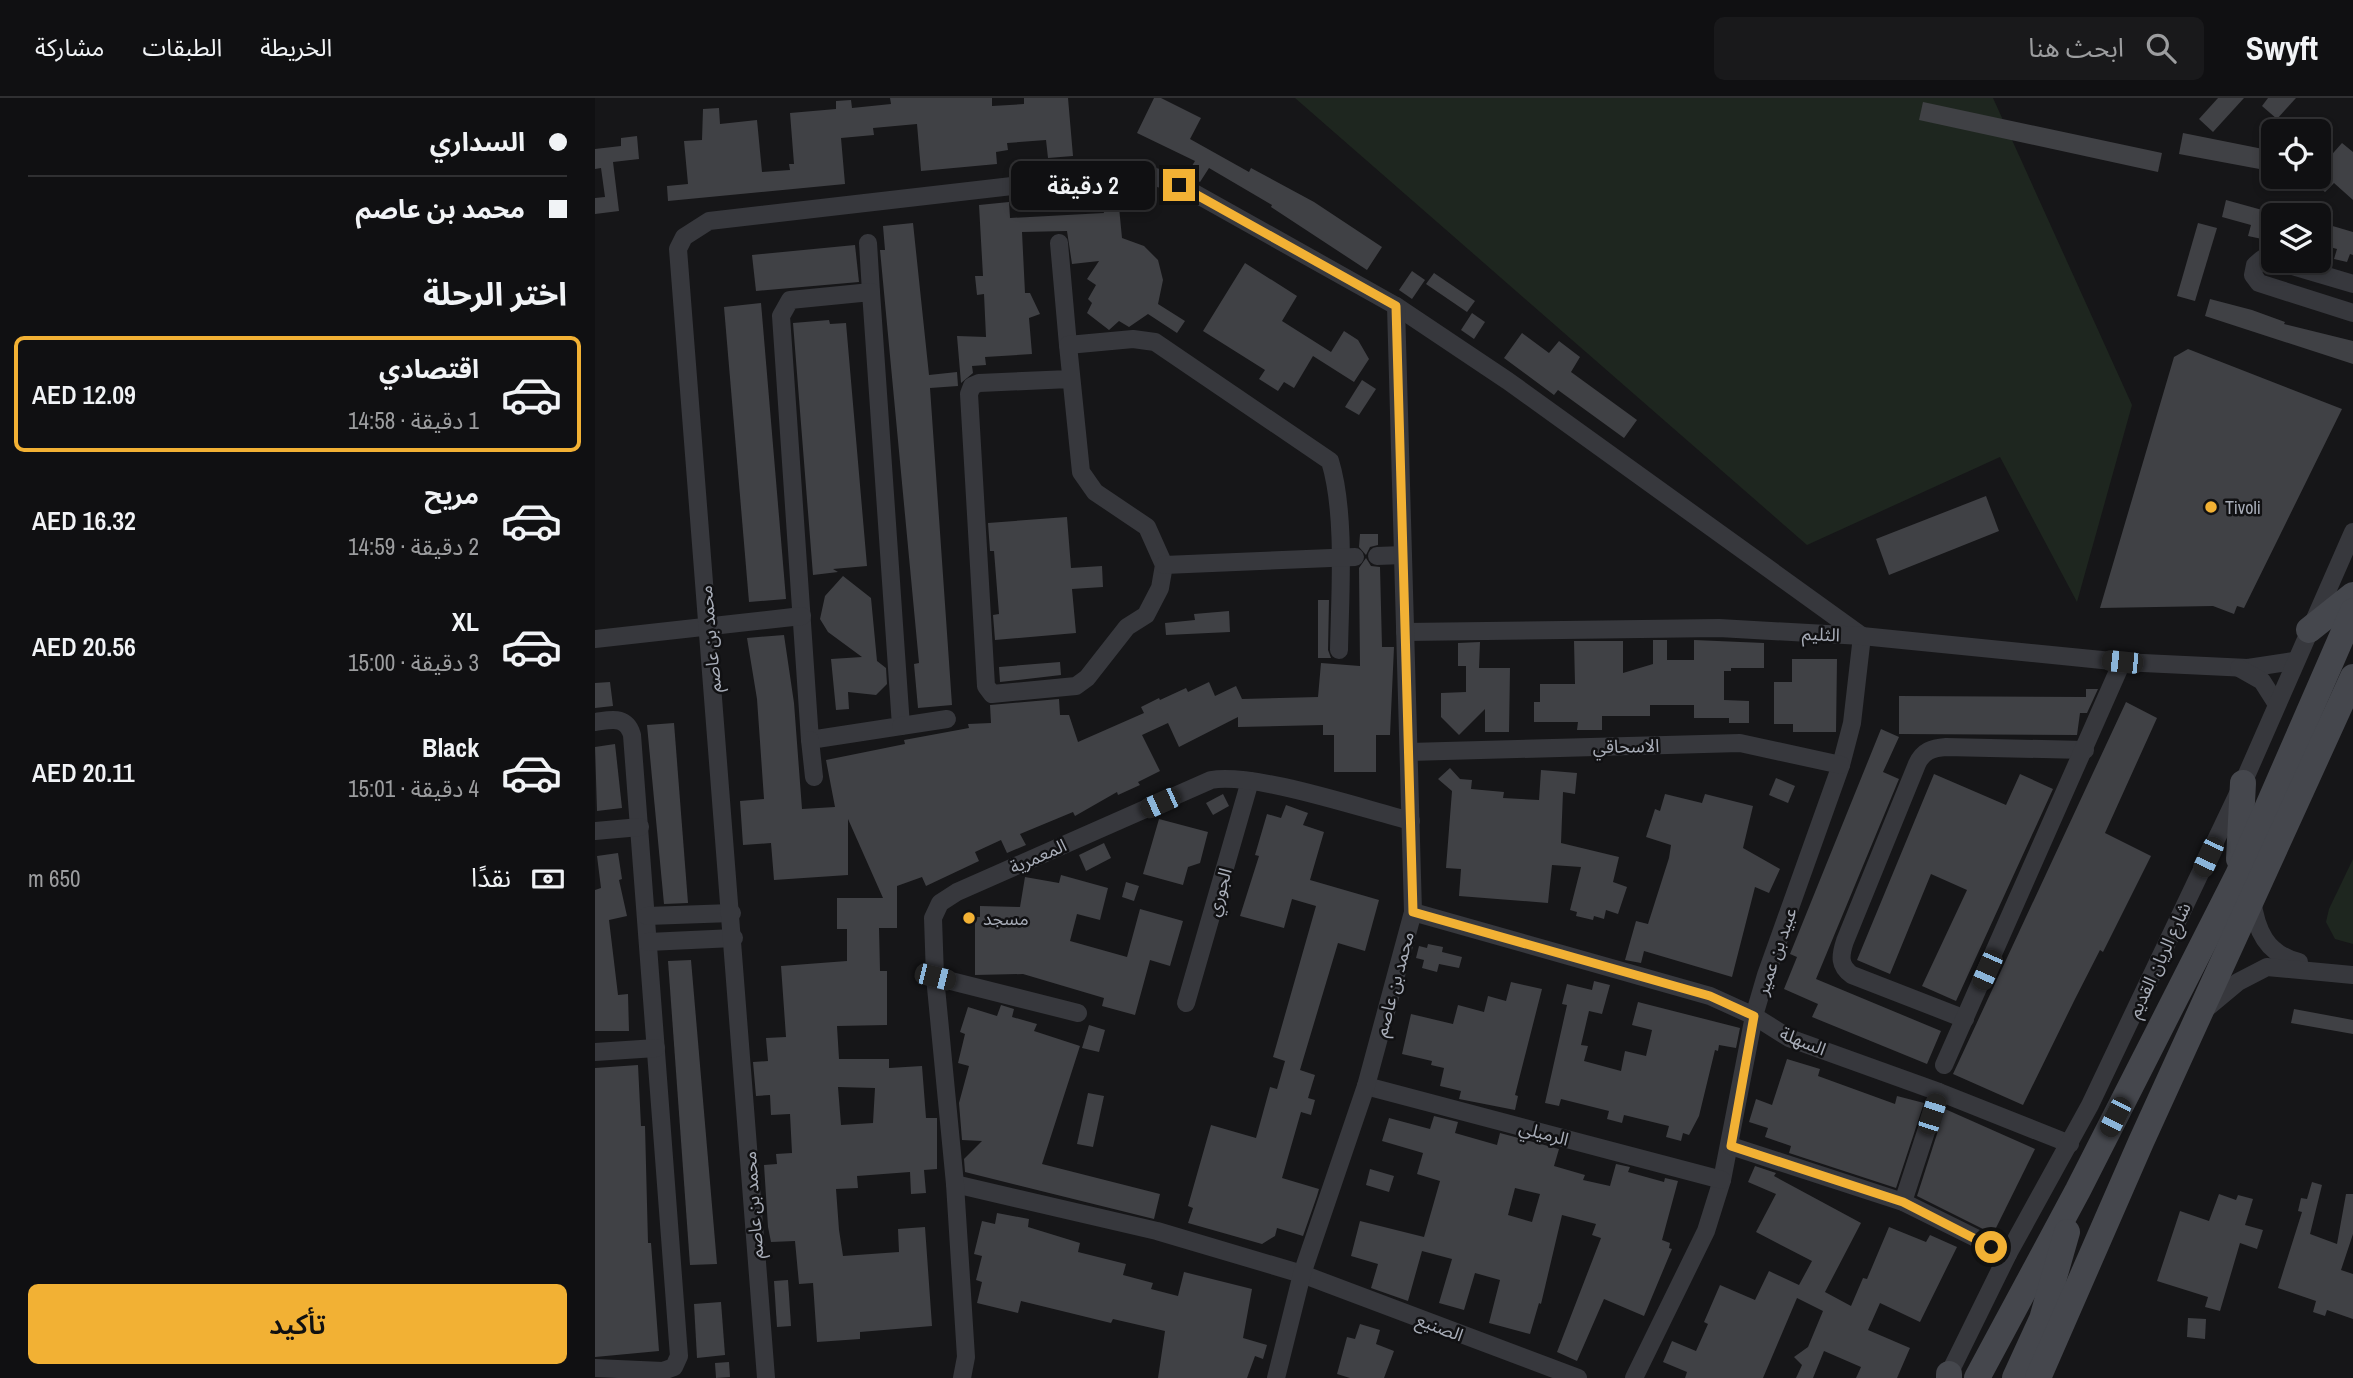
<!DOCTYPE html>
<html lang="ar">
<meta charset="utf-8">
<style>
:root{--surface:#101012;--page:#19191b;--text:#f1f3f6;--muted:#9c9d9f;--line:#303032;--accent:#f2b134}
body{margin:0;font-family:"Archivo Narrow","Noto Sans Arabic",sans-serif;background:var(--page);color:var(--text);direction:rtl;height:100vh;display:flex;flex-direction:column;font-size:26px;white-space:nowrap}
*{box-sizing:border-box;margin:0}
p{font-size:23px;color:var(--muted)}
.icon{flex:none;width:38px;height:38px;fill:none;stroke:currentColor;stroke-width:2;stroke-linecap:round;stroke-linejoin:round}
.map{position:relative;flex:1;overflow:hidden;direction:ltr}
.drawer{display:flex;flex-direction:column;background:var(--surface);width:595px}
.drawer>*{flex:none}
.guide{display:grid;align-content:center;height:154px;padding:0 28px;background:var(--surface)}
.tools{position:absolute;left:1666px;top:21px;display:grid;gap:14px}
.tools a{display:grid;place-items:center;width:70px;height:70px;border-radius:10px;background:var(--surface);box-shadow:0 4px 10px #0003,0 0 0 2px var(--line);font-size:35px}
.end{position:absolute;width:32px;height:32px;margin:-16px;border:9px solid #f2b134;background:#111;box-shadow:0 0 0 4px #111}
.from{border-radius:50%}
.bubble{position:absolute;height:49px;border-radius:10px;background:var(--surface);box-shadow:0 4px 10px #0003,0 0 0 2px var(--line);font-size:23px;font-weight:600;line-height:49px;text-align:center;direction:rtl}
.car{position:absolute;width:21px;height:42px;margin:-21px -10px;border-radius:9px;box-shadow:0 0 5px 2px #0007;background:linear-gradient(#222 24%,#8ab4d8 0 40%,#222 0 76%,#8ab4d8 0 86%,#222 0)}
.guide b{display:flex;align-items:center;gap:24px;height:66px;font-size:26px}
.guide b+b{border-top:2px solid var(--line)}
.guide i{width:18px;height:18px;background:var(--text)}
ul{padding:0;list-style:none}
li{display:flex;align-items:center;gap:21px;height:116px;margin:0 14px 10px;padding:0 14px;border:4px solid transparent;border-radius:10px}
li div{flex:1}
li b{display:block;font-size:26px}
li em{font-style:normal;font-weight:600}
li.active{border-color:var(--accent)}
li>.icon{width:63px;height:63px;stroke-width:1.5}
h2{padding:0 28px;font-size:32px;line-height:84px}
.pay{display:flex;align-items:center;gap:18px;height:77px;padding:0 28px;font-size:26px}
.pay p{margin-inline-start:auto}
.action{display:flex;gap:14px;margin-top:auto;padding:14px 28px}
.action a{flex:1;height:80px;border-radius:10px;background:var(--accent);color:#111;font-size:28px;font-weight:600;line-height:80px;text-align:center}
header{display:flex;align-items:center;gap:42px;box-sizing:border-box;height:98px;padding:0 35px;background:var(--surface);border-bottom:2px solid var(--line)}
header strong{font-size:33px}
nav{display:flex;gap:38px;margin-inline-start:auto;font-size:24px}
.search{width:490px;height:63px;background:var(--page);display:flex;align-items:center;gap:18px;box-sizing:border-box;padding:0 24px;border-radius:10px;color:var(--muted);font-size:26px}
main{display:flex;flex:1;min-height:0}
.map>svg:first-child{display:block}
.green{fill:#1e261f}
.building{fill:#404145;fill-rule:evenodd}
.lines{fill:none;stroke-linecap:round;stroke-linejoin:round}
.street{stroke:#37383d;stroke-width:18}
.secondary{stroke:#45474d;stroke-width:26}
.route{stroke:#f2b134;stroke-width:9}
.poi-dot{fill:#f2b134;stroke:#111113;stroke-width:2.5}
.labels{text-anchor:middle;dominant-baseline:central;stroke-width:5;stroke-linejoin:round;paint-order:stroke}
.poi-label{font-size:18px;fill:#a8adb8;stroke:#111113;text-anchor:start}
.street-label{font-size:18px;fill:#a8adb8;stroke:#111113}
</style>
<header>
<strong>Swyft</strong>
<div class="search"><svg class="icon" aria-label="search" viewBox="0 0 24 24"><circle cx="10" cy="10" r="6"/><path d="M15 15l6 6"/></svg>ابحث هنا</div>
<nav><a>الخريطة</a><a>الطبقات</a><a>مشاركة</a></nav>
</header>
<main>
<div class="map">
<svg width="1758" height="1280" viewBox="0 0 1758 1280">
<rect width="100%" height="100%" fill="#161618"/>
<g class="green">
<path d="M700,0h698l139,307 -55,197 -77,-145 -193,88z"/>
<path d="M1758,761v85l-18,-5 -9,-17 3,-13z"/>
</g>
<g class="building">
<path d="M295,0h102v8l32,-2v-6h44l5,58 -25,2 -2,-18 -39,3 1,7 -12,2 1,12 -76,7 -4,-47 -44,4 1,7 -33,3 4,46 -177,17 -1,-15 21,-2 -4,-43 18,-1 1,-31 16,-1 1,16 37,-4 5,52 28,-2 -1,-6h5l-4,-51 46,-4v-8l15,-1 1,8 39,-4z"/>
<path d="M559,0h7l40,20 -11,21 59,33 2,-4 63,34 68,45 -15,23 -96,-63 1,-2 -63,-37 -9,14 -13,-8 8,-13 -58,-28z"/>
<path d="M1623,0h26l-31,34 -14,-13z"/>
<path d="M1673,0h28l-19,21 -15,-13z"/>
<path d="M1328,4l239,51 -4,19 -239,-52z"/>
<path d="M1588,35l90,18 -3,20 -91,-17z"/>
<path d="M42,38l2,23 -26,3 6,49 -24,3v-16l10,-1 -4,-29 -6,1v-20l26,-3v-8z"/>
<path d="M1747,45l11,9v48l-19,-17 -9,9 -17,-15h11v-8z"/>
<path d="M1631,102l47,13v17l-8,-3 -3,12 -14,-3 3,-11 -29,-8z"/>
<path d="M414,104l1,16 94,-5 -1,-4 16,-2 3,31 22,8 14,14 5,20 -5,24 27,17 -8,12 -29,-19 -19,13 -10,-6 -10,9 -22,-17 5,-10 -4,-4 8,-14 -9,-6 12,-18 -27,3 -5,-33 -45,1 3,61h5l10,21 -11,4 3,36 -47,3 1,8 -14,1 1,7 -12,10 -4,-47 29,1 -2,-43 -7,1 -2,-19h8l-4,-71z"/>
<path d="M1724,124l34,10v23l-3,-1 -3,8 -13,-3 3,-10 -18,-5z"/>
<path d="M318,125l16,152 28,-3 1,14 -28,2 22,317 -34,3 -4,-44 5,-1 -39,-413h5l-2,-24z"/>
<path d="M1603,125l19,5 -22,73 -18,-5z"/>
<path d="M260,147l4,37 -103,9 -4,-36z"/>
<path d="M650,165l52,33 -15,25 49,31 13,-21 14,9 11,19 -15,23 -41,-26 -19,32 -10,-6 -6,9 -19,-12 6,-9 -62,-39z"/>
<path d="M817,173l13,9 -13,19 -13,-9z"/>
<path d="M839,175l41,28 -8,11 -41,-28z"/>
<path d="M1615,201l42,11 33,12 -1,2 69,17v23l-148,-48z"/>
<path d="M166,205l25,296 -37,3 -25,-295z"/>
<path d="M877,215l13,9 -11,17 -13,-9z"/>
<path d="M234,222l1,4 16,-1 21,243 -34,3 5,3 -25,3 -20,-252z"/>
<path d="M927,235l27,20 10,-12 21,16 -9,15 66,48 -13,18 -66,-48 -4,5 -50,-37z"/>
<path d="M1593,251l154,60 -98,199 -7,-2 -3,8 -21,-8 -113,2 74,-251z"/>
<path d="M767,282l14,9 -17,26 -14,-8z"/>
<path d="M1391,398l13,35 -110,44 -13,-36z"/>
<path d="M472,419l4,51 31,-2 1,21 -31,2 4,44 -81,7 -2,-25 6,-1 -5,-63h-4l-2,-28z"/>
<path d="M765,436h18v11l-8,2 -4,8 -7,-8z"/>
<path d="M771,460l5,8 9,1 2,80h12l-4,88h-14v37h-42v-37h-11v-10l-85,2v-10l-59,30 -11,-24 -26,12 18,36 -22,11 2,3 -22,10 -1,-3 -42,24 -2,-4 -53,22 6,11 -19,8 -6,-13 -26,12 4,9 -53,25 -4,-9 -25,9v42h-18l1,43h7v54l-50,1 2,33h50v9l33,-2 4,52h11v51l-13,1 2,23 -15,1 -1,-22 -53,4 1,12 -22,1 3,41 4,26 56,-4 -1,-23 27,-2 7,99 -72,6v7l-43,3 -4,-59 -14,1 -4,-43 -24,1 -3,-15 -4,-62 13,-1 -1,-10 16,-1 -2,-39 -19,1 -1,-20 -14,1 -3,-34 15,-1 -2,-23 20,-1 -5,-71 66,-5v-32h-10v-31h46l-35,-79v56l-74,5 -3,-37 -28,2 -3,-44 24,-2 -7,-100 -10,-61 37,-3 10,68 8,106 33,-2 -9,-47 79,-16 -1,-4 65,-12 -1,-4 23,-1 -1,-18 69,-6 1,16h9l9,27 66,-29 -3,-6 18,-9 1,2 26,-12 2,4 21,-10 6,14 21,-10 6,13 76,-2 3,-34 39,3 -1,-98zM243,989l37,1 -2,35 -32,2z"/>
<path d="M248,478l28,22 6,63 9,7 1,16 -11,11 -28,-3 1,17 -13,1 -5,-51 31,-2 -34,-25 -8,-13 5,-23z"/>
<path d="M723,502h11l-1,50 3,8h-13z"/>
<path d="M634,513l1,21 -64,3 -1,-12 30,-3 -1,-6z"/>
<path d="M1058,542h14v20h27v-20l70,3v25h-33v3h-7v29l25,1v22h-20v-5h-35v-13h-44v11h-48v14h-25l1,-8h-44v-20h6v-18h35l-1,-43h49v32l30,-9z"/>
<path d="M885,544l-1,26h31l-1,64h-24v-23l-26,26 -18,-18v-24l25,-1v-26h-8v-23z"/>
<path d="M1197,561h45l-1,73h-43v-8h-19v-42h18z"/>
<path d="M465,564l1,13 -61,7 -1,-15z"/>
<path d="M15,584l3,24 -18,2v-25z"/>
<path d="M1491,591h12l-11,24h-7l-3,22 -178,-1v-38l187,1z"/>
<path d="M1531,604l31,16 -52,115 46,23 -48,96 -3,-2 -25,49 -52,106 -70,-31z"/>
<path d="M79,625l14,180 -24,1 -17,-179z"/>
<path d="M1286,631l18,8 -16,35 16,7 -83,200 125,52 -14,33 -115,-47 6,-13 -34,-15 13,-32 -7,-3z"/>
<path d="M20,646l7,64 -25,3 -2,-64z"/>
<path d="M855,670l10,11 12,1 -1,9 33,3 -1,6 36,2 2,-30 36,3 -2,21 -12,-2 -2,51 58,14 -6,25 14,5 -9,27 -12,-4 -2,9 -10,-3 -1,4 -17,-4 1,-4 -7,-2 11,-43 -29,-2 -4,38 -89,-7 2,-27 -15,-1 6,-77 -14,-12z"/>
<path d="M1339,676l72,31 14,-31 33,15 -97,212 -34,-15 45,-96 -36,-16 -41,100 -33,-14z"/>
<path d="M1181,680l19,8 -7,17 -19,-8z"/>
<path d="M628,696l6,12 -16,9 -7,-12z"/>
<path d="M1070,696l37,9 3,-9 48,12 -10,42 37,21 -11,24 -14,-6 -23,90 -88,-26 -3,12 -16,-3 11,-39 12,3 21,-66 2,-13 -25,-8 9,-28 5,2z"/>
<path d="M691,707l22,8 -5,12 21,7 -14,48 69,20 -14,51 -27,-8 -38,127 15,5 -7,23 7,2 -4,15 -10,-3 -19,66 37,11 -2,7 -14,40 -26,-8 -2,8 -13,8 -74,-21 5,-15 -5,-2 23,-81 45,13 14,-51 7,2 8,-28 -12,-4 43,-151 -24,-7 -8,29 -44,-12 19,-60 -4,-1 12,-41 14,4z"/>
<path d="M564,721l49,13 -8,31 -12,4 -5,18 -40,-11z"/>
<path d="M509,745l7,15 -25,13 -7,-16z"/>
<path d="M23,755l4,26 -3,1 8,36 -18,4 9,75 10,-1 1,37h-34v-141l6,-2 -4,-32z"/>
<path d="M466,777l47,13 -8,32 -23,-6 -7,27 57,16 13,-48 43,12 -13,45 -20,-6 -15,55 -33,-9 2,-8 -81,-24 -48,1v-58h5v-11l40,1 5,-30 34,6z"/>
<path d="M531,784l13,4 -5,15 -12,-4z"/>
<path d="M833,846l15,3 -1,5 20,5 -3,11 -20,-4 -2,8 -15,-4 2,-8 -8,-2 3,-12 8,2z"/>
<path d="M96,862l26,304 -27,1 -22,-304z"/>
<path d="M999,883l16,4 -8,29 -13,-3 -8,34 7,1 -4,15 37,10 4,-20 21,5 6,-26 -20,-5 6,-23 102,26 -4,20 -17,-3 -1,6 -3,-1 -16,66 -10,19 -6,-2 -2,8 -15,-4 3,-11 -45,-11 -2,8 -15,-4 2,-8 -48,-12 -2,7 -14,-3 22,-98 -5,-1 5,-20 25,6z"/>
<path d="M916,884l31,7 -27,106 3,1 -3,14 -56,-11 2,-8 -21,-5 4,-18 -13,-3 1,-4 -30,-7 9,-40 42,10 5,-19 26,7 4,-16 18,5z"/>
<path d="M406,907l13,4 -2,8 25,7 -3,7 46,15 -38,118 118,30 -6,25 -189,-47 -1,-13 18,-18 -20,-1 -3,-37 10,-37 -11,-3 7,-29 -5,-2 8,-25 29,9z"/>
<path d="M1699,911l59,11v14l-62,-11z"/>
<path d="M494,927l16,5 -6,22 -17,-4z"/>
<path d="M1192,961l33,10 -2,7 77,28 2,-8 27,7 -28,85 -107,-35 2,-7 -26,-9 3,-9 -19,-6 7,-23 16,6z"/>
<path d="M43,967l3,61h4l3,117h3l8,108 -64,6v-289z"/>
<path d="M493,995l16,3 -11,51 -16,-3z"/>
<path d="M1350,1011l90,40 -42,85 -76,-38z"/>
<path d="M839,1018l24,6 -3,11 42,12 3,-12 59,16 -5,17 31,9 -2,5 27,6 6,-22 14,3 -2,5 36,10 1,-4 13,3 -16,59 8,3 -1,5 3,1 -28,67 -40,-17 -27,62 -20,-9 44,-114 -9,-3 4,-11 -34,-9 -21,89 -2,-1 -9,31 -41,-11 11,-43 -25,-7 -11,37 -25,-7 13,-44 -30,-8 -14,50 -37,-13 7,-24 -27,-8 9,-35 64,16 16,-56 -23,-7 6,-21 -41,-12 7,-23 41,11zM920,1090l25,6 -8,28 -24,-7z"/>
<path d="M1160,1068l21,7 -2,3 87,47 -36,69 26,14 12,-28 4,1 22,-52 37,15 4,-7 27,12 -37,75 -40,-19 -12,27 42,18 -13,30h-41l5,-11 -37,-16 -11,27h-17l6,-13 -8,-8 14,-10 15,-36 -26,-13 -34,80h-78l2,-6 -24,-10 9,-21 24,10 12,-27 -4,-2 16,-37 35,15 14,-29 30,14 13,-24 -56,-29 20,-38 -28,-12z"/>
<path d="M775,1071l24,7 -5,16 -23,-7z"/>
<path d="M1717,1084l10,3 -12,49 27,10 9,-50h7v40l-12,36 12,4v45l-26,-9 -2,6 -12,-4 3,-11 -38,-13 24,-76 -4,-1 3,-13 6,1z"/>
<path d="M1624,1096l17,6 2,-5 15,4 -8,26 18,5 -6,19 -17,-6 -20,68 -15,-4 3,-10 -51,-16 23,-70 29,10z"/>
<path d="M402,1115l32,6 -1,8 52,16 -2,9 48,12 -3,11 30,8 -2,6 27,7 6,-24 68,17 -9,49 24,7 -4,14 -8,-3 -8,22h-89l7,-47 -52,-12 -2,4 -90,-22 -3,12 -41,-10 5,-21 -6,-2 6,-24 -8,-2 8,-33 13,3z"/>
<path d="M193,1182l3,46 -14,1 -3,-46z"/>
<path d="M126,1204l4,53 -28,3 -3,-54z"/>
<path d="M1593,1220l18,1 -1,20 -18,-2z"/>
<path d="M765,1226l20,6 -4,14 18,7 -10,27h-34l-13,-4 10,-37 8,2z"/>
<path d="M134,1264l1,15 -14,1 -1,-15z"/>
</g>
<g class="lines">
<g class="street">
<path d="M433,86l89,-11 29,1 34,11 216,121 112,75 354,255 -10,87 -11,42 -75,210 -12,41 -32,164 -16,51 -72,147"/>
<path d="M273,145l3,49"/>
<path d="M464,145l9,102"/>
<path d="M1678,162l-11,-1 -7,6 -2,10 6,8 94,30"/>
<path d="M1681,163l77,23"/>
<path d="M276,194l30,434 -91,14 -29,-424 9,-16z"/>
<path d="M475,281l-91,4 -7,3 -3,8 17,292 6,8 84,-8 11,-8 40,-51 19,-12 14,-27 4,-23 -17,-38 -52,-35 -14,-20 -13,-127 65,-6 22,3 175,119c16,52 10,133 9,189"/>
<path d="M782,458l26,-1"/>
<path d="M569,467l191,-8"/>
<path d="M810,534l314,-4 143,8 260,26 126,6 46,-7"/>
<path d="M0,541l207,-23"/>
<path d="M1644,570l23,13 14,22"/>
<path d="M0,624c16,-2 31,-7 37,13l47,621 -5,11 -11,4 -68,-3"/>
<path d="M306,628l46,-7"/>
<path d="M215,642l4,37"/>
<path d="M814,654l331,-9 101,22"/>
<path d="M0,733l45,-4"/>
<path d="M1657,801c4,31 14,55 47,63"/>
<path d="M818,814l297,84 44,20 35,22 150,54 131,52"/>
<path d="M52,818l85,-3"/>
<path d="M53,844l86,-4"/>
<path d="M340,879l143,36"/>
<path d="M591,905l64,-222"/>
<path d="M1613,909l30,-25 29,-15 86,8"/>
<path d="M1370,921l-113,-44c-13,-9 -12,-19 -7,-34l72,-177c6,-13 15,-16 29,-17l139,3"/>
<path d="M0,954l61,-4"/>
<path d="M1349,967l178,-403"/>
<path d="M771,988l356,94"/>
<path d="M1136,1048l172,56 105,52"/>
<path d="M360,1086l202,47 145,43 276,104"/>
<path d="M1308,1104l36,-110"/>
<path d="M171,1280l-88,-1129 6,-12 25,-16 303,-35"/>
<path d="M367,1280l4,-21 -11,-173 -20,-207 -2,-59 7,-15 17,-11 254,-112c43,-8 152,29 200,41"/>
<path d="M681,1280l26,-104 64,-188 47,-174 -17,-606"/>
<path d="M1352,1280l61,-124 82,-149 153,-322 110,-251"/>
</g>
<g class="secondary">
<path d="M1714,532l44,-35"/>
<path d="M1644,761l4,-76"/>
<path d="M1354,1276v4"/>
<path d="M1382,1280l101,-188 160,-315 115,-264"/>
<path d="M1420,1280l27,-59 25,-87"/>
<path d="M1443,1280l103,-236 212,-465"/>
</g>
</g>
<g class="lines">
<path class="route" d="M584,87l217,121 17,606 297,84 44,20 -23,130 172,56 88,45"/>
</g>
<g class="poi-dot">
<circle cx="1616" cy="409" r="7"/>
<circle cx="374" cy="820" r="7"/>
</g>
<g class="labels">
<g class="poi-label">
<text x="1630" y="409">Tivoli</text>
<text x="388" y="820">مسجد</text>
</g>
<g class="street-label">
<text transform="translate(1226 536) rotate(3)">الثليم</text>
<text transform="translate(115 541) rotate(-95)">محمد بن عاصم</text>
<text transform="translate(1031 648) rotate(-1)">الاسحاقي</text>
<text transform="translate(443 758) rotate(-24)">المعمرية</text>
<text transform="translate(624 794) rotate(-74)">الجوري</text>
<text transform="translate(1181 853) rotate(-71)">عبيد بن عمير</text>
<text transform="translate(1564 862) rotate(-65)">شارع الريان القديم</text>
<text transform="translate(799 886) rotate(-75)">محمد بن عاصم</text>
<text transform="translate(1208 943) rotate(22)">السهلة</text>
<text transform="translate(949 1035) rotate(15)">الرميلي</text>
<text transform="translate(158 1107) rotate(-94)">محمد بن عاصم</text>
<text transform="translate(845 1229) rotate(21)">الصنيع</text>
</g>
</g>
</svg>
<div class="tools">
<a><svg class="icon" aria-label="locate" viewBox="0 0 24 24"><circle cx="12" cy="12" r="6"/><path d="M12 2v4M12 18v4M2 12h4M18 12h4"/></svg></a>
<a><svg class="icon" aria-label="layers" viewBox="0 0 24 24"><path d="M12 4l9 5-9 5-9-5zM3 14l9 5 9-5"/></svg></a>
</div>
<i class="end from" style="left:1396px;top:1149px"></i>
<i class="end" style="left:584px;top:87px"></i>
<div class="bubble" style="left:416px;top:63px;width:144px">2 دقيقة</div>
<i class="car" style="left:1527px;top:564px;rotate:276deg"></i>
<i class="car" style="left:565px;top:705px;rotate:246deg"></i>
<i class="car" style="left:1613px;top:759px;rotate:205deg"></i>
<i class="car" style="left:1392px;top:872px;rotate:204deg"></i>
<i class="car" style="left:340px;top:879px;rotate:104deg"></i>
<i class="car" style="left:1337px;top:1016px;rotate:18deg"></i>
<i class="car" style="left:1520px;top:1019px;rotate:207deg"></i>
</div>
<section class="drawer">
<div class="guide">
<b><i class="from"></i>السداري</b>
<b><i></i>محمد بن عاصم</b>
</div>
<h2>اختر الرحلة</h2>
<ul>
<li class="active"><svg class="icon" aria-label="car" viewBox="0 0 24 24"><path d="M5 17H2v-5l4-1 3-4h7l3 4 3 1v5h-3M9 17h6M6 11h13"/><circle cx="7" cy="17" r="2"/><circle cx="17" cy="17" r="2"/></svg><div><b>اقتصادي</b><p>1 دقيقة · 14:58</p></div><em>AED 12.09</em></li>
<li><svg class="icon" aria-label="car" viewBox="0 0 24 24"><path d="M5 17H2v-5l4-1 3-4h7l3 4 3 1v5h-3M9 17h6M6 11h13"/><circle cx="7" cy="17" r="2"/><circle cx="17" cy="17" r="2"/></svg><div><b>مريح</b><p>2 دقيقة · 14:59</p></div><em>AED 16.32</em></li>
<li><svg class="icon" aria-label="car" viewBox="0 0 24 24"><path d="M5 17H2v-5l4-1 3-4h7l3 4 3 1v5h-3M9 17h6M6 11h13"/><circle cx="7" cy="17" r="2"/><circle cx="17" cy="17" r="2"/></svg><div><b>XL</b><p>3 دقيقة · 15:00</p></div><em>AED 20.56</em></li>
<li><svg class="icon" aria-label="car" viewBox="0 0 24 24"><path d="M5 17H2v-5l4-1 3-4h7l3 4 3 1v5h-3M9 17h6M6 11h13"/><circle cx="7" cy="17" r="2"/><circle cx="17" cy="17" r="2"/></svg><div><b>Black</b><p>4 دقيقة · 15:01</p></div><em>AED 20.11</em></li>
</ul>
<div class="pay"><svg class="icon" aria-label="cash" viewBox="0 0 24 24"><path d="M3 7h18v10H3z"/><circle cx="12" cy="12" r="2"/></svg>نقدًا<p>650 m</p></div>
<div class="action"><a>تأكيد</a></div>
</section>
</main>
